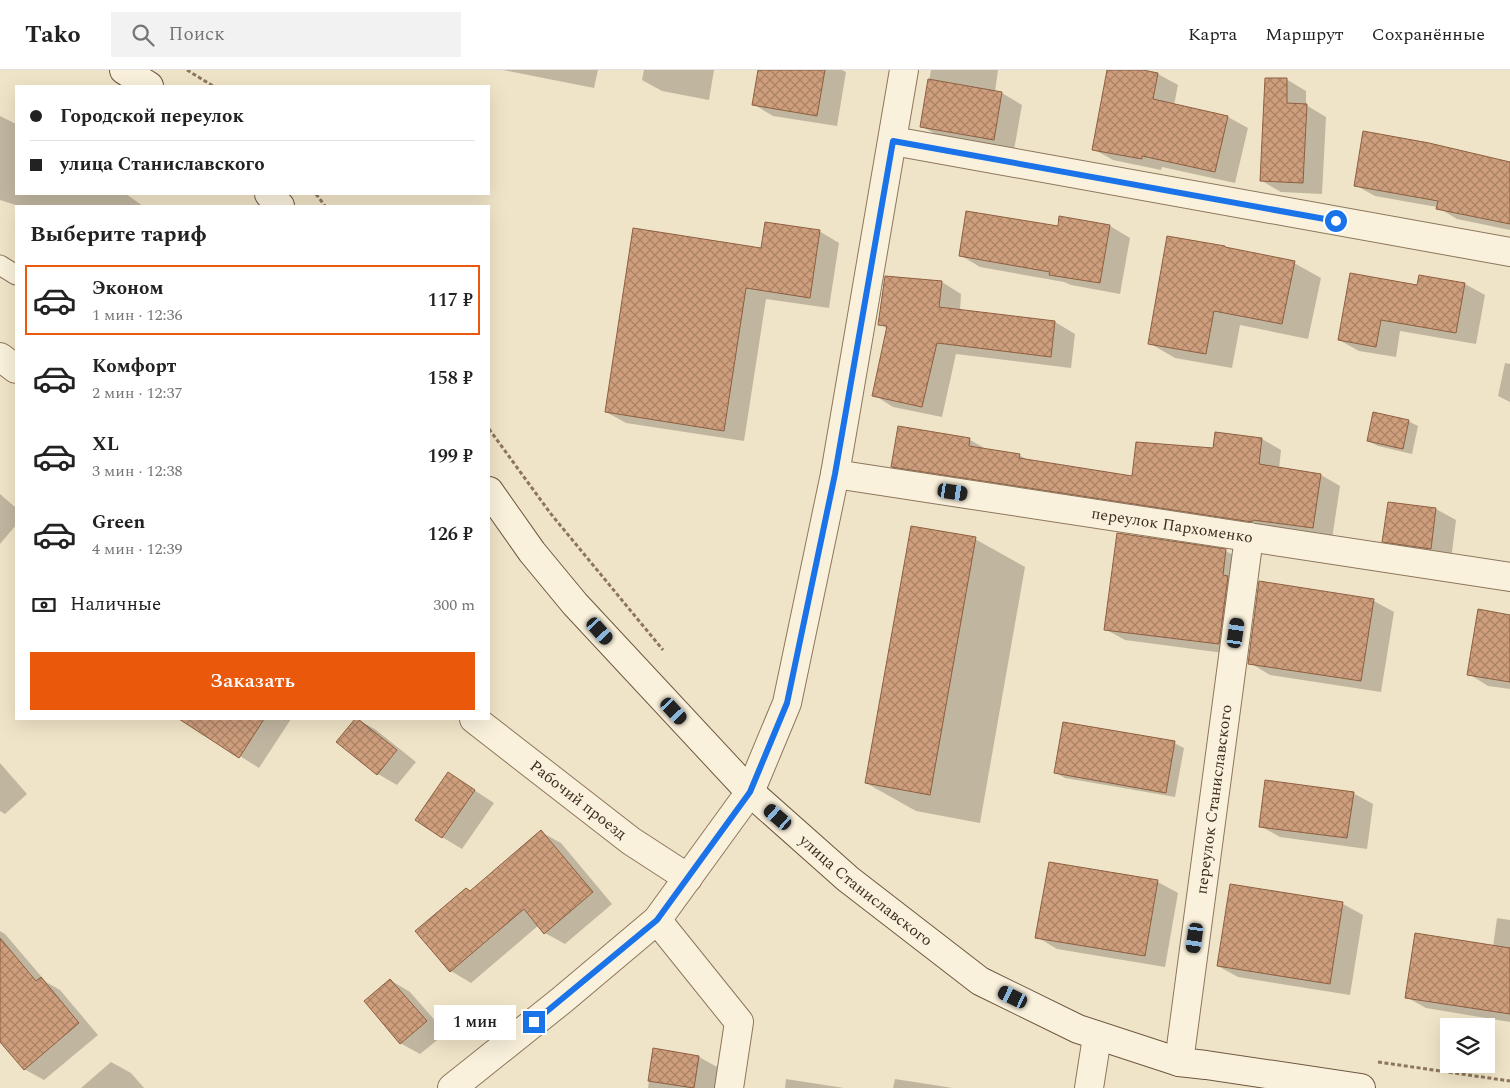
<!DOCTYPE html>
<html lang="ru">
<meta charset="utf-8">
<style>
:root{--surface:#fff;--page:#f2f2f2;--text:#222;--muted:#767676;--line:#e0e0e0;--accent:#ea580c}
body{margin:0;font-family:Spectral,serif;background:var(--page);color:var(--text);height:100vh;display:flex;flex-direction:column;font-size:19px;white-space:nowrap}
*{box-sizing:border-box;margin:0}
p{font-size:16px;color:var(--muted)}
.icon{flex:none;width:28px;height:28px;fill:none;stroke:currentColor;stroke-width:2;stroke-linecap:round;stroke-linejoin:round}
.map{position:relative;flex:1;overflow:hidden}
.panel{position:absolute;left:15px;top:135px;width:475px;height:515px;display:flex;flex-direction:column;background:var(--surface);border-radius:0px;box-shadow:0 5px 20px #0002}
.panel>*{flex:none}
.banner{position:absolute;left:15px;top:15px;width:475px;height:110px;border-radius:0px;box-shadow:0 5px 20px #0002;display:grid;align-content:center;height:110px;padding:0 15px;background:var(--surface)}
.fabs{position:absolute;left:1440px;top:948px;display:grid;gap:10px}
.fabs a{display:grid;place-items:center;width:55px;height:55px;border-radius:0px;background:var(--surface);box-shadow:0 5px 20px #0002;font-size:25px}
.end{position:absolute;width:22px;height:22px;margin:-11px;border:6px solid #1a73e8;background:#fff;box-shadow:0 0 0 2px #fff}
.from{border-radius:50%}
.bubble{position:absolute;height:35px;border-radius:0px;background:var(--surface);box-shadow:0 5px 20px #0002;font-size:16px;font-weight:600;line-height:35px;text-align:center}
.car{position:absolute;width:15px;height:30px;margin:-15px -8px;border-radius:6px;box-shadow:0 0 4px 1px #0007;background:linear-gradient(#222 24%,#8ab4d8 0 40%,#222 0 76%,#8ab4d8 0 86%,#222 0)}
.banner b{display:flex;align-items:center;gap:18px;height:48px;font-size:19px}
.banner b+b{border-top:1px solid var(--line)}
.banner i{width:12px;height:12px;background:var(--text)}
ul{padding:0;list-style:none}
li{display:flex;align-items:center;gap:15px;height:70px;margin:0 10px 8px;padding:0 5px;border:2px solid transparent;border-radius:0px}
li div{flex:1}
li b{display:block;font-size:19px}
li em{font-style:normal;font-weight:600}
li.on{border-color:var(--accent)}
li>.icon{width:45px;height:45px;stroke-width:1.5}
h2{padding:0 15px;font-size:22px;line-height:60px}
.pay{display:flex;align-items:center;gap:12px;height:55px;padding:0 15px;font-size:19px}
.pay p{margin-inline-start:auto}
.cta{display:flex;gap:10px;margin-top:auto;padding:10px 15px}
.cta a{flex:1;height:58px;border-radius:0px;background:var(--accent);color:#fff;font-size:20px;font-weight:600;line-height:58px;text-align:center}
header{display:flex;align-items:center;gap:30px;box-sizing:border-box;height:70px;padding:0 25px;background:var(--surface);border-bottom:1px solid var(--line)}
header strong{font-size:24px}
nav{display:flex;gap:28px;margin-inline-start:auto;font-size:18px}
.search{width:350px;height:45px;background:var(--page);display:flex;align-items:center;gap:12px;box-sizing:border-box;padding:0 18px;border-radius:0px;color:var(--muted);font-size:19px}
.map>svg:first-child{display:block}
.shadow{fill:#0003}
.building{fill:url(#building-cross-hatch);stroke:#8d5f41}
.lines{fill:none;stroke-linecap:round;stroke-linejoin:round}
.service-casing{stroke:#8d765c;stroke-width:21}
.minor-casing{stroke:#8d765c;stroke-width:30}
.tertiary-casing{stroke:#8d765c;stroke-width:30}
.secondary-casing{stroke:#6f573f;stroke-width:30}
.path{stroke:#8d765c;stroke-width:3;stroke-dasharray:4 2.5;stroke-linecap:butt}
.service{stroke:#faf1dc;stroke-width:19}
.minor{stroke:#faf1dc;stroke-width:28}
.tertiary{stroke:#faf1dc;stroke-width:28}
.secondary{stroke:#faf1dc;stroke-width:28}
.route{stroke:#1a73e8;stroke-width:6}
.labels{text-anchor:middle;dominant-baseline:central;stroke-width:5;stroke-linejoin:round;paint-order:stroke}
.street-label{font-size:16px;fill:#3d2e20;stroke:#f7eed8}
</style>
<header>
<strong>Tako</strong>
<div class="search"><svg class="icon" aria-label="search" viewBox="0 0 24 24"><circle cx="10" cy="10" r="6"/><path d="M15 15l6 6"/></svg>Поиск</div>
<nav><a>Карта</a><a>Маршрут</a><a>Сохранённые</a></nav>
</header>
<div class="map">
<svg width="1510" height="1018" viewBox="0 0 1510 1018">
<defs>
<pattern id="building-cross-hatch" width="8" height="8" patternUnits="userSpaceOnUse" patternTransform="scale(1.25)"><rect width="8" height="8" fill="#cf9f7d"/><path d="M0 0l8 8M0 8l8-8" fill="none" stroke="#a98266"/></pattern>
</defs>
<rect width="100%" height="100%" fill="#f0e4c8"/>
<g class="shadow">
<path d="M503,0h95l-4,18z"/>
<path d="M644,0h70l-5,30 -47,-9 -20,-11z"/>
<path d="M759,0h83l4,2 -9,54 -64,-10 -20,-12z"/>
<path d="M931,0h67l-3,22 7,1 20,12 -8,45 -73,-13 -20,-11z"/>
<path d="M1108,0h28l22,4 20,11 -4,20 54,12 20,11 -13,55 -73,-16 -1,3 -48,-10 -20,-11z"/>
<path d="M1286,9l20,12v14l20,12 -4,77 -41,-2 -19,-11z"/>
<path d="M0,46l16,8v70h110l17,12h-124l-19,-6z"/>
<path d="M1510,93v67l-53,-11 -20,-12 -62,-11 -20,-11z"/>
<path d="M1110,156l20,12 -10,56 -49,-9 -7,-3 -84,-15 -20,-12 99,-28z"/>
<path d="M819,161l20,12 -10,65 -63,-9 -22,142 -118,-18 -20,-11 156,-163z"/>
<path d="M1294,193l27,15 -13,61 -68,-14 -8,43 -57,-10 -26,-15z"/>
<path d="M1420,206l45,8 20,11 -9,49 -76,-13 -4,26 -37,-6 -20,-11 79,-54z"/>
<path d="M942,212l19,12 -1,17 95,11 20,12 -4,34 -115,-14 -14,63 -49,-10 -19,-12 14,-66 -9,-5z"/>
<path d="M1505,293l5,1v38l-12,-6z"/>
<path d="M1408,351l10,5 -6,28 -34,-8 -10,-5z"/>
<path d="M899,358l71,12 18,10 31,5 11,6 104,17 80,-28 2,-16 46,5 19,11 -2,19 42,6 19,11 -8,53 -420,-62 -19,-11z"/>
<path d="M0,424l16,14v17l-16,19z"/>
<path d="M1389,433l47,6 20,11 -5,40 -48,-8 -19,-11z"/>
<path d="M975,469l50,28 -45,256 -64,-12 -50,-28z"/>
<path d="M1226,481l19,11 -6,93 -114,-15 -20,-11z"/>
<path d="M1260,512l114,19 20,11 -13,80 -111,-17 -20,-12z"/>
<path d="M1510,546v73l-22,-3 -19,-12z"/>
<path d="M208,649h83l-32,49 -59,-37z"/>
<path d="M357,649l19,11 40,32 -19,23 -19,-11 -40,-32z"/>
<path d="M1174,673l10,5 -9,49 -110,-19 -9,-5z"/>
<path d="M0,693l27,31 -22,20 -5,-3z"/>
<path d="M448,703l46,30 -32,46 -20,-12z"/>
<path d="M1353,723l20,11 -6,45 -87,-12 -20,-11z"/>
<path d="M541,762l20,11 51,61 -47,40 -20,-11 -6,-8 -68,58 -20,-12 20,-79z"/>
<path d="M1050,793l108,19 20,11 -13,74 -108,-18 -20,-12z"/>
<path d="M1343,834l20,11 -13,80 -112,-18 -20,-11z"/>
<path d="M1497,848l13,2v102l-84,-14 -20,-11 87,-50z"/>
<path d="M0,861l5,3 41,48 14,8 38,45 -54,45 -20,-11 -24,-29z"/>
<path d="M390,910l20,12 36,41 -26,21 -20,-11z"/>
<path d="M654,979l45,8 20,11 -4,20h-67z"/>
<path d="M111,992l20,11 13,15h-63z"/>
<path d="M786,1009l58,9h-59z"/>
<path d="M895,1009l58,9h-60z"/>
</g>
<g class="building">
<path d="M758,0h67l-8,46 -65,-11z"/>
<path d="M1107,0h36l15,3 -5,26 75,17 -13,56 -73,-16v3l-50,-9z"/>
<path d="M1265,8h22v25l20,1 -4,79 -43,-2z"/>
<path d="M928,9l74,13 -8,48 -74,-13z"/>
<path d="M1363,61l66,12 81,19v62l-74,-15 2,-8 -84,-15z"/>
<path d="M966,141l92,15 1,-10 51,9 -10,58 -51,-8 1,-3 -91,-16z"/>
<path d="M765,152l55,8 -10,68 -64,-10 -22,143 -119,-19 28,-184 128,20z"/>
<path d="M1167,166l58,10v1l70,14 -13,63 -68,-13 -8,43 -58,-10z"/>
<path d="M1350,203l67,12 2,-10 46,8 -9,50 -75,-13 -5,27 -38,-7z"/>
<path d="M885,206l57,5 -3,26 116,14 -4,36 -114,-14 -15,64 -50,-11 15,-70 -9,-1z"/>
<path d="M1373,342l36,8 -6,29 -36,-8z"/>
<path d="M898,356l72,12 -1,8 51,8 -1,4 113,18 4,-34 77,6 2,-16 47,6 -3,26 62,10 -8,54 -60,-8 -1,2 -361,-55z"/>
<path d="M1388,432l48,6 -5,41 -49,-7z"/>
<path d="M911,456l65,11 -46,258 -65,-12z"/>
<path d="M1117,463l109,16 -3,26 5,1 -9,68 -115,-14z"/>
<path d="M1259,511l115,18 -13,82 -113,-17z"/>
<path d="M1478,539l32,6v67l-43,-7z"/>
<path d="M179,649h85l-25,39z"/>
<path d="M355,649h3l39,31 -20,25 -41,-33z"/>
<path d="M1063,652l112,19 -9,52 -112,-20z"/>
<path d="M448,702l27,18 -33,48 -27,-18z"/>
<path d="M1265,710l89,12 -7,46 -88,-11z"/>
<path d="M541,760l52,62 -49,42 -20,-25 -74,63 -35,-41 51,-43 4,3z"/>
<path d="M1049,792l109,18 -13,76 -110,-18z"/>
<path d="M1230,814l113,18 -13,82 -113,-18z"/>
<path d="M1415,863l95,15v66l-105,-16z"/>
<path d="M0,868l36,43 5,-4 38,46 -55,47 -24,-28z"/>
<path d="M390,909l37,42 -27,23 -36,-43z"/>
<path d="M653,978l46,8 -5,32 -46,-7z"/>
</g>
<g class="lines">
<g class="service-casing">
<path id="service" d="M0,195l16,10"/>
</g>
<g class="minor-casing">
<g id="minor">
<path d="M893,71l617,111"/>
<path d="M0,287l16,12"/>
<path id="s1" d="M835,404l675,103"/>
<path id="s2" d="M474,649l157,122 57,37"/>
<path d="M750,722l37,-89 48,-229 69,-404"/>
<path d="M657,850l82,102 -10,66"/>
<path id="s3" d="M1179,992l70,-525"/>
<path d="M1089,1018l8,-51"/>
</g>
</g>
<g class="tertiary-casing">
<path id="tertiary" d="M452,1018l110,-88 95,-80 93,-128"/>
</g>
<g class="secondary-casing">
<g id="secondary">
<path d="M124,0l25,16"/>
<path d="M269,124l11,12"/>
<path id="s4" d="M489,421l43,61 43,52 175,188 98,87 132,102 98,48 101,33 27,3 155,23"/>
</g>
</g>
<g class="path">
<path d="M187,0l26,16"/>
<path d="M316,124l9,12"/>
<path d="M489,359l62,85 112,136"/>
<path d="M1378,992l132,19"/>
</g>
<use href="#service" class="service"/>
<use href="#minor" class="minor"/>
<use href="#tertiary" class="tertiary"/>
<use href="#secondary" class="secondary"/>
</g>
<g class="lines">
<path class="route" d="M534,952l123,-102 93,-128 37,-89 48,-229 58,-333 443,80"/>
</g>
<g class="labels">
<g class="street-label">
<text stroke="none"><textPath href="#s1" startOffset="341">переулок Пархоменко</textPath></text>
<text stroke="none"><textPath href="#s2" startOffset="132">Рабочий проезд</textPath></text>
<text stroke="none"><textPath href="#s3" startOffset="265">переулок Станиславского</textPath></text>
<text stroke="none"><textPath href="#s4" startOffset="551">улица Станиславского</textPath></text>
</g>
</g>
</svg>
<div class="fabs">
<a><svg class="icon" aria-label="layers" viewBox="0 0 24 24"><path d="M12 4l9 5-9 5-9-5zM3 14l9 5 9-5"/></svg></a>
</div>
<i class="end from" style="left:1336px;top:151px"></i>
<i class="end" style="left:534px;top:952px"></i>
<div class="bubble" style="left:434px;top:935px;width:82px">1 мин</div>
<i class="car" style="left:953px;top:422px;rotate:99deg"></i>
<i class="car" style="left:600px;top:561px;rotate:138deg"></i>
<i class="car" style="left:1236px;top:563px;rotate:8deg"></i>
<i class="car" style="left:674px;top:641px;rotate:137deg"></i>
<i class="car" style="left:778px;top:747px;rotate:311deg"></i>
<i class="car" style="left:1195px;top:868px;rotate:188deg"></i>
<i class="car" style="left:1013px;top:927px;rotate:296deg"></i>
<div class="banner">
<b><i class="from"></i>Городской переулок</b>
<b><i></i>улица Станиславского</b>
</div>
<section class="panel">
<h2>Выберите тариф</h2>
<ul>
<li class="on"><svg class="icon" aria-label="car" viewBox="0 0 24 24"><path d="M5 17H2v-5l4-1 3-4h7l3 4 3 1v5h-3M9 17h6M6 11h13"/><circle cx="7" cy="17" r="2"/><circle cx="17" cy="17" r="2"/></svg><div><b>Эконом</b><p>1 мин · 12:36</p></div><em>117 ₽</em></li>
<li><svg class="icon" aria-label="car" viewBox="0 0 24 24"><path d="M5 17H2v-5l4-1 3-4h7l3 4 3 1v5h-3M9 17h6M6 11h13"/><circle cx="7" cy="17" r="2"/><circle cx="17" cy="17" r="2"/></svg><div><b>Комфорт</b><p>2 мин · 12:37</p></div><em>158 ₽</em></li>
<li><svg class="icon" aria-label="car" viewBox="0 0 24 24"><path d="M5 17H2v-5l4-1 3-4h7l3 4 3 1v5h-3M9 17h6M6 11h13"/><circle cx="7" cy="17" r="2"/><circle cx="17" cy="17" r="2"/></svg><div><b>XL</b><p>3 мин · 12:38</p></div><em>199 ₽</em></li>
<li><svg class="icon" aria-label="car" viewBox="0 0 24 24"><path d="M5 17H2v-5l4-1 3-4h7l3 4 3 1v5h-3M9 17h6M6 11h13"/><circle cx="7" cy="17" r="2"/><circle cx="17" cy="17" r="2"/></svg><div><b>Green</b><p>4 мин · 12:39</p></div><em>126 ₽</em></li>
</ul>
<div class="pay"><svg class="icon" aria-label="cash" viewBox="0 0 24 24"><path d="M3 7h18v10H3z"/><circle cx="12" cy="12" r="2"/></svg>Наличные<p>300 m</p></div>
<div class="cta"><a>Заказать</a></div>
</section>
</div>
